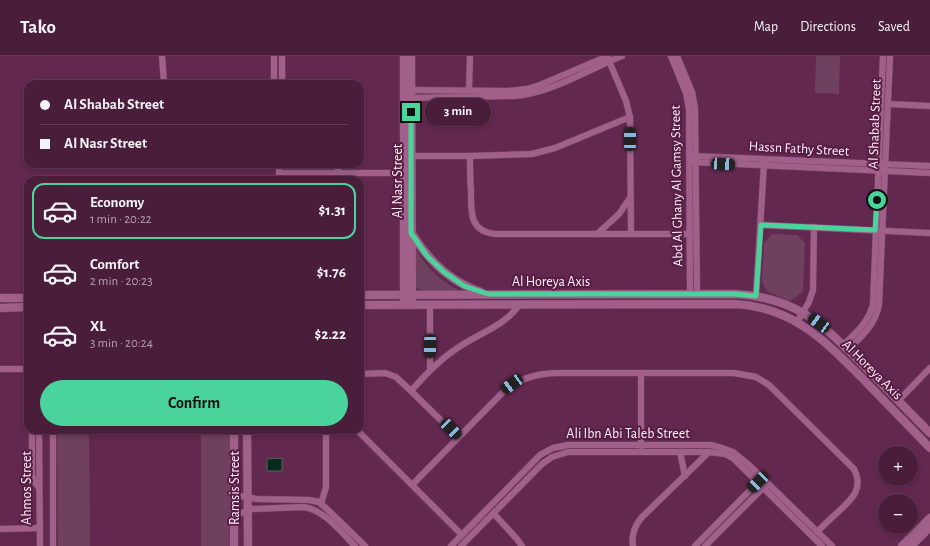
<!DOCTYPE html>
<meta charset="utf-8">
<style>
:root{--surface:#4a1e3b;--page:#512742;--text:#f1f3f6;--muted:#b2a2af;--line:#613c55;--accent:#4ad49c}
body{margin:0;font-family:"Alegreya Sans",sans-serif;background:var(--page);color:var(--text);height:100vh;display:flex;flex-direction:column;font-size:15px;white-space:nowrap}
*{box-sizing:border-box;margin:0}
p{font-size:13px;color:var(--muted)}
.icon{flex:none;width:22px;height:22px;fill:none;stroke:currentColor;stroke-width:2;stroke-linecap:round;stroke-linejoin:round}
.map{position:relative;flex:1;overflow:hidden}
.side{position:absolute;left:24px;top:120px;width:340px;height:258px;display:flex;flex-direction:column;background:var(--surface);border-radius:12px;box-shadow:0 2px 6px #0003,0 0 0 1px var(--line)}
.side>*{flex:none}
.banner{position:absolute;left:24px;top:24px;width:340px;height:88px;border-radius:12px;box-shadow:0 2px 6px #0003,0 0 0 1px var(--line);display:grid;align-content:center;height:88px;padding:0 16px;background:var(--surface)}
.controls{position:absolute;left:878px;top:390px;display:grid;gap:8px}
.controls a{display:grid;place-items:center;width:40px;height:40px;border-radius:50%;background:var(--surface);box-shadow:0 2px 6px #0003,0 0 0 1px var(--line);font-size:20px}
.end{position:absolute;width:18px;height:18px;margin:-9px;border:5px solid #4ad49c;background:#111;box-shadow:0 0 0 2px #111}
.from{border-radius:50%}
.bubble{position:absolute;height:28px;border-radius:14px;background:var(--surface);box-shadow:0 2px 6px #0003,0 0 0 1px var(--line);font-size:13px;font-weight:700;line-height:28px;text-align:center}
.car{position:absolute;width:12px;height:24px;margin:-12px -6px;border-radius:5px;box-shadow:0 0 3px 1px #0007;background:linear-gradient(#222 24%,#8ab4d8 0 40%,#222 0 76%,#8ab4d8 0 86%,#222 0)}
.banner b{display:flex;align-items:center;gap:14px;height:38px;font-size:15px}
.banner b+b{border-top:1px solid var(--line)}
.banner i{width:10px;height:10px;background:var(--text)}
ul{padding:7px 0 0;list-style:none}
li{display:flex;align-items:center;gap:12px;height:56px;margin:0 8px 6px;padding:0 8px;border:2px solid transparent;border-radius:12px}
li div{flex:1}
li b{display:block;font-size:15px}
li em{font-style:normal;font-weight:700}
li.active{border-color:var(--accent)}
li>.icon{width:36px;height:36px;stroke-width:1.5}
.primary-button{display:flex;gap:8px;margin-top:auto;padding:8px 16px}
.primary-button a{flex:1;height:46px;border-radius:24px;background:var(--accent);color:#111;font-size:16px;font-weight:700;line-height:46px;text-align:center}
header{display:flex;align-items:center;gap:24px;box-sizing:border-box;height:56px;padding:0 20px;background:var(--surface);border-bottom:1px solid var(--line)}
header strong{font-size:19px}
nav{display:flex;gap:22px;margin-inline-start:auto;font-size:14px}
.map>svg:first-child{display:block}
.green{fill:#70415e}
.water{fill:#062b1c;stroke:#51665e}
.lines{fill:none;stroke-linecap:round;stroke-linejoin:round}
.street-casing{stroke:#764768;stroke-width:7}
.secondary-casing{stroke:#764768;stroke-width:9}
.street{stroke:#a16089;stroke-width:6}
.secondary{stroke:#a16089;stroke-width:8}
.route{stroke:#4ad49c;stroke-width:5}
.labels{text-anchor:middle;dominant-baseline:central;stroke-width:4;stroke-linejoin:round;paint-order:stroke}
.street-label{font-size:14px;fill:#ffeff8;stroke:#571d44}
</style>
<header>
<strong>Tako</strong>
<nav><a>Map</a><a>Directions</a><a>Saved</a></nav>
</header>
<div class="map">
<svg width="930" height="490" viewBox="0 0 930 490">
<rect width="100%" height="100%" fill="#63284f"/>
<g class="green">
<path d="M816,0h24l-1,38 -24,-1z"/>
<path d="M772,178l25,1 8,8 -2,49 -13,9 -22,-9 -4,-5 -2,-6 2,-38z"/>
<path d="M414,190c11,20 24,34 45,44 -12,1 -43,7 -46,-9 -1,-11 1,-24 1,-35z"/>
<path d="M57,374h32l1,116h-32z"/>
<path d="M201,374h29l-1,116h-28z"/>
</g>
<path class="water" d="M282,402v13h-15v-12z"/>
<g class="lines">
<g class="street-casing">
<g id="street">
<path d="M162,0l2,28"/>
<path d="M274,0v28"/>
<path d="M282,0v28"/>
<path d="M671,0l15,37 3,16 1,186"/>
<path d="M677,0l15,36 3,16 2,186"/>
<path d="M609,5l17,40 4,16 1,117"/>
<path d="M409,34l98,1 20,-2 13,-4 68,-29"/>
<path d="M469,34l1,-34"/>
<path d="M408,42l106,-2c38,-3 73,-26 108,-40"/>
<path d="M888,48l42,2"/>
<path d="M407,100h63l62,-2 23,-6 75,-31"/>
<path d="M470,100c0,12 0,23 1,35 0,20 -2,41 25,43h194"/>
<path d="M692,100l238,10"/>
<path d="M692,106l238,11"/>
<path d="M279,108v16"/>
<path d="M338,108v9"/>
<path d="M279,117h129"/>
<path d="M761,169l169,8"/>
<path d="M597,178l22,-20 11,-16"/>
<path d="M756,240l8,-133"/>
<path d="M797,266l12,-20 4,-12 1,-63"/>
<path d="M843,289c13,-12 26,-23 30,-41l10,-248"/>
<path d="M848,294c14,-14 27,-25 31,-45l11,-249"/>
<path d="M0,313h28"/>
<path d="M430,314v-65"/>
<path d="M360,318l25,-1 11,4 15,14 47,46"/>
<path d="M411,335c14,-16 28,-31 45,-42 21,-15 49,-23 63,-44"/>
<path d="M898,345l32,-33"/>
<path d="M32,374v45l2,6 5,7"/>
<path d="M39,374l1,116"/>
<path d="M357,374l105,105"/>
<path d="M641,390v-73"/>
<path d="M680,396l5,24"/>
<path d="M412,429l93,-95c16,-12 32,-17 53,-17h176l22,4 13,8 85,84c10,20 -2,30 -16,43 -7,6 -14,13 -21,20"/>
<path d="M234,439l23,4 52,1 10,2 8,7 38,37"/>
<path d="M321,448l5,-17v-57"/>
<path d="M494,458l23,25 5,7"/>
<path d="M234,460l18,-7 50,-2c21,1 39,25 53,39"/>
<path d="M0,473l40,-1"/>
<path d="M53,490v-116"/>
<path d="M451,490l89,-91 13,-7 15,-3h143l11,3 11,4 16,13 83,81"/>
<path d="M461,490l81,-82 10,-7 16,-5h141l16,2 9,5 88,87"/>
<path d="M633,490c-2,-11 1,-19 8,-28l68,-66"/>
<path d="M695,490l65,-66"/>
<path d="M705,490l61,-61"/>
</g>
</g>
<g class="secondary-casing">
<g id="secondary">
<path d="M411,0l1,244"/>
<path d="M412,178c17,27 38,48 69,58"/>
<path d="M360,239l375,-1c64,3 90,33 133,76 21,21 41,42 62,63"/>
<path d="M0,242h28"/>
<path d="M404,243v-243"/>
<path d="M360,249l374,-1c60,3 91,37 130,76 22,23 44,45 66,68"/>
<path d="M0,252l28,-1"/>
<path d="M247,374l1,116"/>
<path d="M234,490v-116"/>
<path d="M902,490l28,-28"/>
<path d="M911,490l19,-19"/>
</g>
</g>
<use href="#street" class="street"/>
<use href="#secondary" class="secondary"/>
</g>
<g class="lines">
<path class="route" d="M411,56v121l16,23 17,16 20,14 24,8h247l21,2 5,-71 114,5 2,-30"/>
</g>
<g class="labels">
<g class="street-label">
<text transform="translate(875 68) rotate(-88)">Al Shabab Street</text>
<text transform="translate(799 93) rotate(3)">Hassn Fathy Street</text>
<text transform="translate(398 125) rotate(-90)">Al Nasr Street</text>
<text transform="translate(677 130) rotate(-91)">Abd Al Ghany Al Gamsy Street</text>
<text x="551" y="226">Al Horeya Axis</text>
<text transform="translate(872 314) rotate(45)">Al Horeya Axis</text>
<text x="628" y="378">Ali Ibn Abi Taleb Street</text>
<text transform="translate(27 432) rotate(-90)">Ahmos Street</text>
<text transform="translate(235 432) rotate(-90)">Ramsis Street</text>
</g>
</g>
</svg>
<div class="controls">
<a>+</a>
<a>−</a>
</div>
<i class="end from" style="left:877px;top:144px"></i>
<i class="end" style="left:411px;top:56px"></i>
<div class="bubble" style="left:425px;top:42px;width:66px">3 min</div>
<i class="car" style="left:630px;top:83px;rotate:0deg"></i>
<i class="car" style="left:723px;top:108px;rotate:93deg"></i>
<i class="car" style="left:819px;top:267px;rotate:306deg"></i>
<i class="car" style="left:430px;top:290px;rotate:181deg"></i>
<i class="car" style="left:512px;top:328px;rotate:234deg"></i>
<i class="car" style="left:451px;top:373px;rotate:135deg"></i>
<i class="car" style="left:758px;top:426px;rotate:225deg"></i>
<div class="banner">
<b><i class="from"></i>Al Shabab Street</b>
<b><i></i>Al Nasr Street</b>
</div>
<section class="side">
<ul>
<li class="active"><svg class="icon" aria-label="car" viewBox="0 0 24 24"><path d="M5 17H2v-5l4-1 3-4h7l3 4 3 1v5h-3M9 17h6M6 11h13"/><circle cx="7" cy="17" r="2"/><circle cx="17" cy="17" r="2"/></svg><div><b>Economy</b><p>1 min · 20:22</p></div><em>$1.31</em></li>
<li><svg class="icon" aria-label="car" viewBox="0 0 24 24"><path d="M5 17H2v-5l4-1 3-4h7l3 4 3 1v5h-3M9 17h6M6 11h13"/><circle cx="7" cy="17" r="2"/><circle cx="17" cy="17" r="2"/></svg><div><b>Comfort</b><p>2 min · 20:23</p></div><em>$1.76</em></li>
<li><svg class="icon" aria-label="car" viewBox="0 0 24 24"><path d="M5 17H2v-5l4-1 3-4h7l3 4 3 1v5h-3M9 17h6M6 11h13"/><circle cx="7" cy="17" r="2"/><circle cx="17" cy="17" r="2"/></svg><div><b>XL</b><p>3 min · 20:24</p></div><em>$2.22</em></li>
</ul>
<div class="primary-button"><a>Confirm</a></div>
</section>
</div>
